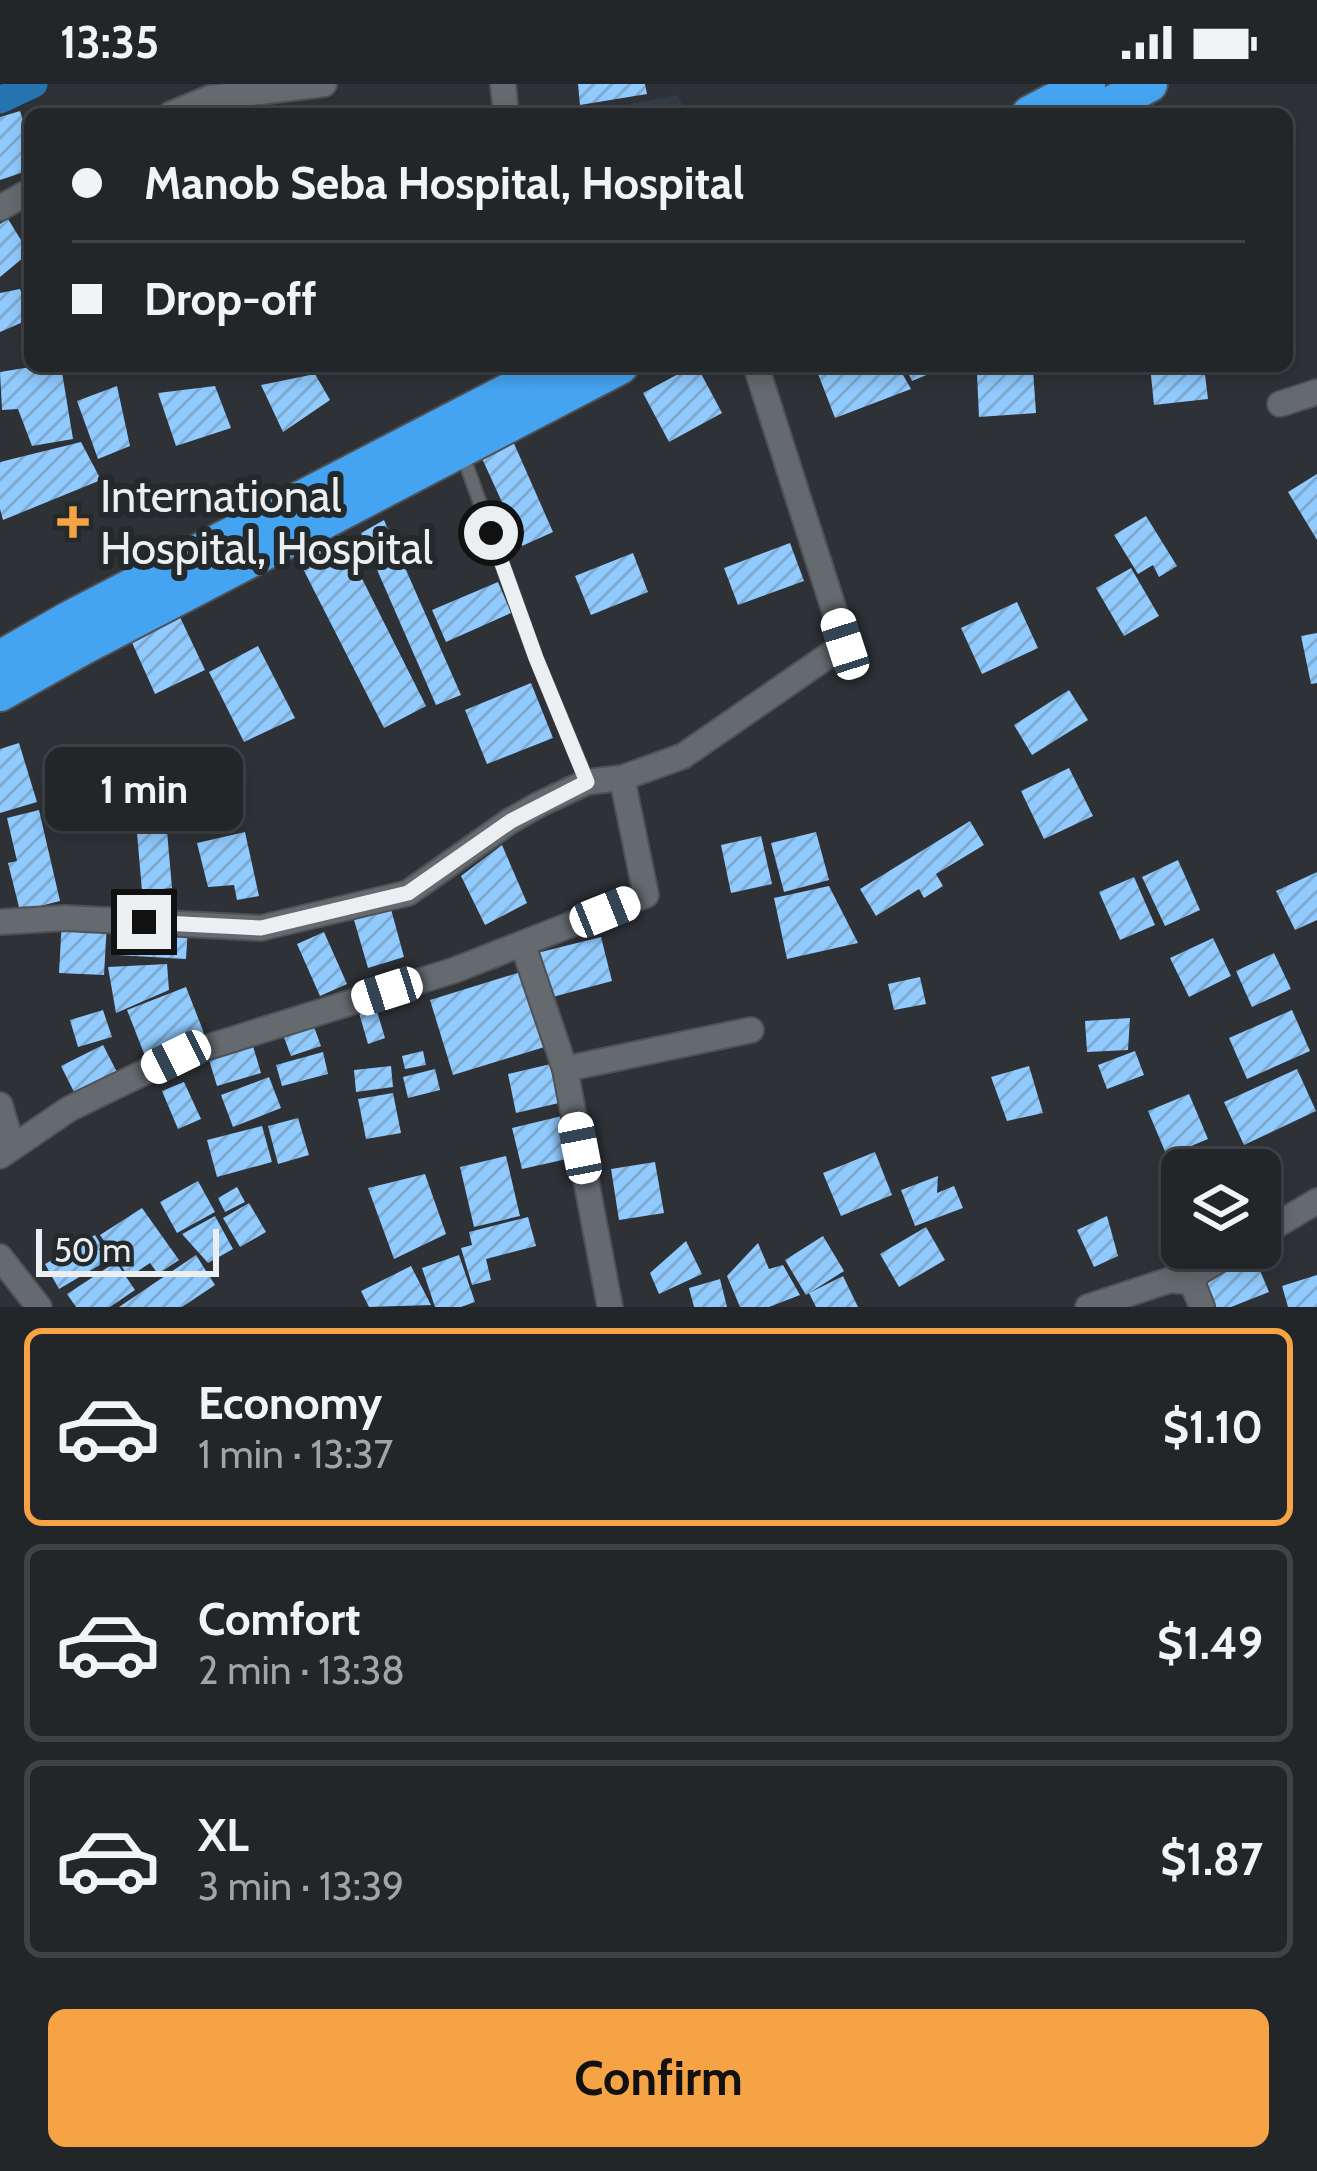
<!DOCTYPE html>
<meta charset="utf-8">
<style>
:root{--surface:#222629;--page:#2e3235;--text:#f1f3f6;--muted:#a2a5a8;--line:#3f4346;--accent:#f5a345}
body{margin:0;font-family:Cabin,sans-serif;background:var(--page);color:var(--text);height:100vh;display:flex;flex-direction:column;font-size:45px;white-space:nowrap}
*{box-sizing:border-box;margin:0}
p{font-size:39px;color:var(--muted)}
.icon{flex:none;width:66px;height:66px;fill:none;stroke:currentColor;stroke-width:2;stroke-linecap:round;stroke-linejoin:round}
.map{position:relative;height:1223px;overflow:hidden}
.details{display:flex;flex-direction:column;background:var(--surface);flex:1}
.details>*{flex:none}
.top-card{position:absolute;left:24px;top:24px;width:1269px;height:264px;border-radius:18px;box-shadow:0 6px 18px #0003,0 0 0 3px var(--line);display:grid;align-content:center;height:264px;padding:0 48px;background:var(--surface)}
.controls{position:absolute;left:1161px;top:1065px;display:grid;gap:24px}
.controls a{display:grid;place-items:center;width:120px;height:120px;border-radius:18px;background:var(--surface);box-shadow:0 6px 18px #0003,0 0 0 3px var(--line);font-size:60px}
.scale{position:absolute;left:36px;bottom:30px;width:183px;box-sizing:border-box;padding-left:12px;border:6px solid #eceff2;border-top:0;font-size:33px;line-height:42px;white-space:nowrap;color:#eceff2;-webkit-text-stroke:9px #24292c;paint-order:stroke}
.end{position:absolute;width:54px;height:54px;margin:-27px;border:15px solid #eceff2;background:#111;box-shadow:0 0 0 6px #111}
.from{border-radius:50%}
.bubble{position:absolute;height:84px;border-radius:18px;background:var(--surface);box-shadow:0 6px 18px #0003,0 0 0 3px var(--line);font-size:39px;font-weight:700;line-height:84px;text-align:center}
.car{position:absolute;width:36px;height:72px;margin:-36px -18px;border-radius:15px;box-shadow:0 0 9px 3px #0007;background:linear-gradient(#fff 24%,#345 0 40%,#fff 0 76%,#345 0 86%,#fff 0)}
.top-card b{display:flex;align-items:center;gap:42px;height:114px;font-size:45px}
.top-card b+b{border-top:3px solid var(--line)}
.top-card i{width:30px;height:30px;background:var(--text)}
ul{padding:21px 0 0;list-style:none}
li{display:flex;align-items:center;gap:36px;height:198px;margin:0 24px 18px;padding:0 24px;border:6px solid var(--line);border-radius:18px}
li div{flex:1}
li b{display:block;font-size:45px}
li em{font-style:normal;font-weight:700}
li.selected{border-color:var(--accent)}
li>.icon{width:108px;height:108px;stroke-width:1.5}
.cta{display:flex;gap:24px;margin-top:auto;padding:24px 48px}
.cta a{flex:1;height:138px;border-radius:18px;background:var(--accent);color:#111;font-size:48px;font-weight:700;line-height:138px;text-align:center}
.status{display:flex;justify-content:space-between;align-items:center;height:84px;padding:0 60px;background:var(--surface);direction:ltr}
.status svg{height:33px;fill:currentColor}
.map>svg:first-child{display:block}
.built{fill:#343d45}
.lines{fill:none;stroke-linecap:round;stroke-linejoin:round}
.canal{stroke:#2674af;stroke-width:27}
.building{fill:url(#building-hatch)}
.lane-casing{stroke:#4e5155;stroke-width:16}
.street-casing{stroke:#4e5155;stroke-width:28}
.highway-casing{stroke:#4e5155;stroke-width:40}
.lane{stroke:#656a6f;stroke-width:12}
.street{stroke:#656a6f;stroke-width:24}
.highway{stroke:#45a4f1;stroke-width:36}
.route{stroke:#eceff2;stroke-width:15}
.poi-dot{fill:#f5a345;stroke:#24292c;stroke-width:4.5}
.labels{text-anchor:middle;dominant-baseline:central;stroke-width:12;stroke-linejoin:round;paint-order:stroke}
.poi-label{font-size:45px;fill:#eceff2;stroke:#24292c;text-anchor:start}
</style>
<div class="status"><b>13:35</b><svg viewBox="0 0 49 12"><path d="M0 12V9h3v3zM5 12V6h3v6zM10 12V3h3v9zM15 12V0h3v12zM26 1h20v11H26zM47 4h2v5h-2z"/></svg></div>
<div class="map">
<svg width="1317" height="1223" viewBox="0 0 1317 1223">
<defs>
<pattern id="building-hatch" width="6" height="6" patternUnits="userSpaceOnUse" patternTransform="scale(3)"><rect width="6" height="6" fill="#90cafe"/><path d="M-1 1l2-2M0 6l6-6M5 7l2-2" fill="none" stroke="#7eaad1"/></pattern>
</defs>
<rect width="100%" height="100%" fill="#2e3237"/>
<path class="built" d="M677,11l11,19h-90l-1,-4z"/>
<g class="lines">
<path class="canal" d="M0,16l34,-16"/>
</g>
<g class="building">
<path d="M578,0h67l2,10 -67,11z"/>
<path d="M20,27l10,32v27l-30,10v-63z"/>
<path d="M8,135l21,34 -29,24v-53z"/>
<path d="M20,205l10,30 -30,13v-39z"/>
<path d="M37,282h24l12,73 -41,7 -14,-37 -16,1 -2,-38z"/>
<path d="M693,282h4l25,47 -53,29 -26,-49z"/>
<path d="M815,282h83l13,23 -76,29z"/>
<path d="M905,282h43l-36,15z"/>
<path d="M1150,282h54l4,33 -54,6z"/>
<path d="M1033,286l3,43 -57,4 -2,-43z"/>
<path d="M315,290l15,26 -47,32 -22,-47z"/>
<path d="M117,302l13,60 -32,13 -21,-58z"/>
<path d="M215,302l16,42 -55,18 -18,-53z"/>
<path d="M512,355l41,93 -31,14 -42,-92z"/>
<path d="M81,358l20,38 -98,40 -3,-11v-47z"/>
<path d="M1317,390v66l-29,-48z"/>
<path d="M1146,432l31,50 -18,11 -6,-12 -15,9 -24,-39z"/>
<path d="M384,436l77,175 -25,10 -75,-172z"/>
<path d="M337,445l89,177 -42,22 -90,-177z"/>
<path d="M790,459l14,38 -66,24 -14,-37z"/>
<path d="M633,469l15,39 -57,23 -16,-39z"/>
<path d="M1131,484l28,48 -35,20 -28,-48z"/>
<path d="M498,498l13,31 -65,29 -14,-32z"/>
<path d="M1017,518l21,46 -56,26 -21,-46z"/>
<path d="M179,531l26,55 -50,24 -25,-56z"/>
<path d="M1317,549v50l-6,1 -10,-48z"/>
<path d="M258,562l37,72 -51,24 -35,-70z"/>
<path d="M531,599l22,55 -66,26 -22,-54z"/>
<path d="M1069,606l19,30 -56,35 -18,-30z"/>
<path d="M19,659l18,59 -37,11v-64z"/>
<path d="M174,681l19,51 -52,6 -9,-42z"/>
<path d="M1069,684l24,48 -49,23 -23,-48z"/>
<path d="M39,726l21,91 -40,10 -12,-48 9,-2 -10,-43z"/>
<path d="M970,737l14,24 -48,29 7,12 -19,12 -5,-9 -43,27 -16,-27z"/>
<path d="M167,747l5,57 -30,3 -5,-58z"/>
<path d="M245,748l14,64 -22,4 -3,-15 -26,2 -11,-44z"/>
<path d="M816,748l13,48 -45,12 -13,-49z"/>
<path d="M761,752l11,48 -41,9 -10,-48z"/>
<path d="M502,761l25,58 -42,22 -24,-49z"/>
<path d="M1178,776l22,50 -35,16 -23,-49z"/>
<path d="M1317,788v48l-22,10 -19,-39z"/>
<path d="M1134,793l21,48 -35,15 -21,-48z"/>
<path d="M829,802l29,57 -71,16 -13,-61z"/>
<path d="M391,825l13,48 -36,11 -14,-48z"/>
<path d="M62,835l45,3 -3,53 -45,-2z"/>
<path d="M119,840l69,3 -2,32 -69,-4z"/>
<path d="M324,848l23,52 -27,12 -23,-52z"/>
<path d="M601,853l11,44 -63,17 -12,-45z"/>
<path d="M1213,854l18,38 -42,21 -19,-39z"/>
<path d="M1274,869l17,36 -39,18 -16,-36z"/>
<path d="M167,880l2,26 -53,23 -8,-46z"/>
<path d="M527,886l24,75 -98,30 -23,-75z"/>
<path d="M920,893l6,27 -32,6 -6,-26z"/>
<path d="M186,903l18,46 -59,23 -18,-46z"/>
<path d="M376,924l9,30 -17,6 -9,-31z"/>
<path d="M103,926l9,27 -34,10 -8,-27z"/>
<path d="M1292,926l18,41 -63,28 -18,-41z"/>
<path d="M1130,934l-2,32 -41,2 -2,-31z"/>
<path d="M313,940l8,22 -30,10 -8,-21z"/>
<path d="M250,952l11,37 -44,13 -11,-36z"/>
<path d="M103,961l17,33 -42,22 -17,-34z"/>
<path d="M423,967l3,14 -21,4 -3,-13z"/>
<path d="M1135,967l9,24 -37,14 -9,-24z"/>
<path d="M323,968l5,22 -46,12 -6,-21z"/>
<path d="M551,980l8,39 -43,10 -8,-39z"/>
<path d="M391,982l2,21 -37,5 -2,-22z"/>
<path d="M1029,982l14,47 -36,8 -16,-44z"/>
<path d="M435,985l5,21 -32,8 -5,-21z"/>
<path d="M1297,985l19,42 -72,34 -20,-43z"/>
<path d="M269,993l12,31 -48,19 -12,-32z"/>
<path d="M184,998l17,37 -23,10 -16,-38z"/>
<path d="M393,1009l8,40 -35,6 -8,-40z"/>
<path d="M1189,1010l19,45 -41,17 -19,-45z"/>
<path d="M566,1031l10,42 -54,12 -10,-41z"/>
<path d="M298,1034l11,37 -31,9 -10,-38z"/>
<path d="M262,1042l10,36 -55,15 -10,-37z"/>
<path d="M875,1068l17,43 -51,21 -18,-43z"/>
<path d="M506,1072l14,60 -46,11 -14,-60z"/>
<path d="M655,1078l9,51 -45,7 -8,-51z"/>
<path d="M425,1090l21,60 -52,25 -26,-71z"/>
<path d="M938,1092l-1,17 17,-7 9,22 -48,18 -14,-36z"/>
<path d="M198,1097l17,31 -38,21 -17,-31z"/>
<path d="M237,1103l8,15 -20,10 -7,-14z"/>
<path d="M249,1119l17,29 -26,15 -17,-29z"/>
<path d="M142,1124l37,52 -21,14 -8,-11 -21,14 -29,-42z"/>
<path d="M215,1132l18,33 -25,14 -26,-29z"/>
<path d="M1107,1132l11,40 -24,11 -17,-37z"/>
<path d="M528,1133l8,29 -50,13 5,21 -19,5 -11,-37 11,-3 -3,-13z"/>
<path d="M926,1143l19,33 -46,27 -19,-33z"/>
<path d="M95,1151l15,24 -51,30 -14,-25z"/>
<path d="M823,1152l21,35 -38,24 -21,-35z"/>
<path d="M686,1157l16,33 -43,20 -9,-21z"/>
<path d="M758,1159l11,26 14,-4 17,30 -31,12h-29l-13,-31z"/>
<path d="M1251,1165l18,43 -38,15h-19l-10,-25 23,-23z"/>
<path d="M196,1171l19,30 -33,22h-63z"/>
<path d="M459,1171l16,47 -14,5h-26l-13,-39z"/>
<path d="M116,1178l19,28 -25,17h-34l-9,-13z"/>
<path d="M411,1182l20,39 -62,2 -8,-16z"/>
<path d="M1317,1191v32h-29l-6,-21z"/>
<path d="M843,1192l15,31h-42l-7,-14z"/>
<path d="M720,1195l7,28h-33l-5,-19z"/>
</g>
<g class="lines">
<g class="lane-casing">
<path id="lane" d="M462,369l74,205 51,123"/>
</g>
<g class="street-casing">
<g id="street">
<path d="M503,0l3,30"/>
<path d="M171,30l39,-16 114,-14"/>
<path d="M0,124l30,-17"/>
<path d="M1280,320l37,-12"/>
<path d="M0,838l65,-4 196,10 147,-35 102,-72 30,-17 47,-22 35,-4"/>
<path d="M523,861l42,124 45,238"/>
<path d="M565,985l186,-39"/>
<path d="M0,1021l12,41"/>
<path d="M0,1072l69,-47 107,-52 279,-87 191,-75 -24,-117 61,-22 162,-112 -89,-278"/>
<path d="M1260,1151l57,-34"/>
<path d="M0,1173l39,50"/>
<path d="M1088,1223l82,-27 22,2"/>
<path d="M1202,1223l-10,-25 7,-10 40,-24"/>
</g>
</g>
<g class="highway-casing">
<g id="highway">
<path d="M1030,30l57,-30"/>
<path d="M1093,30l56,-30"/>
<path d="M0,575l70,-40 488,-253"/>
<path d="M0,609l84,-47 536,-280"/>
</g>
</g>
<use href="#lane" class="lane"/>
<use href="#street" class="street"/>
<use href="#highway" class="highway"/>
</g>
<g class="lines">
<path class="route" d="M144,838l117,6 147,-35 103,-72 76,-39 -51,-124 -45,-125"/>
</g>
<path class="poi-dot" d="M67 420h12v12h12v12h-12v12h-12v-12h-12v-12h12z"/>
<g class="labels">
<g class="poi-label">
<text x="100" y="412">International<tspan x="100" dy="52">Hospital, Hospital</tspan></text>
</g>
</g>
</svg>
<div class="controls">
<a><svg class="icon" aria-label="layers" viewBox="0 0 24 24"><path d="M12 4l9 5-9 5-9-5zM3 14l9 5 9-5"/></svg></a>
</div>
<div class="scale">50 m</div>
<i class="end from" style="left:491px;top:449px"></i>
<i class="end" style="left:144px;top:838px"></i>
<div class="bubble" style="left:45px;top:663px;width:198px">1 min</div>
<i class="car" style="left:845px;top:560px;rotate:342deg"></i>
<i class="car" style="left:605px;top:828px;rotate:68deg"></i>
<i class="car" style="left:387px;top:907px;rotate:252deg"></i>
<i class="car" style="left:176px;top:973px;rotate:244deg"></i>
<i class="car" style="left:580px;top:1064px;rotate:349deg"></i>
<div class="top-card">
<b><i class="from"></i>Manob Seba Hospital, Hospital</b>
<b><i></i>Drop-off</b>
</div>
</div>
<section class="details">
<ul>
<li class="selected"><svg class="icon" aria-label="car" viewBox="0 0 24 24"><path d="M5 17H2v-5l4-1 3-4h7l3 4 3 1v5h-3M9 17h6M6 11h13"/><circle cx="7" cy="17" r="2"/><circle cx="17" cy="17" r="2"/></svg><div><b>Economy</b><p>1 min · 13:37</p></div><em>$1.10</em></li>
<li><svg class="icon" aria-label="car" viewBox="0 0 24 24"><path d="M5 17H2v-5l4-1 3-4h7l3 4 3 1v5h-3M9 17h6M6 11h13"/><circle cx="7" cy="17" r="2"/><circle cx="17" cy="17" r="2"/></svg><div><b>Comfort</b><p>2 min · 13:38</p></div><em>$1.49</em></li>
<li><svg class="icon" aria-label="car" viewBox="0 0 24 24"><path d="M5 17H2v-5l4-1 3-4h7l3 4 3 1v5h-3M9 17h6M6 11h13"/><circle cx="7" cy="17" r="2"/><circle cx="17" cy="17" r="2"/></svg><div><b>XL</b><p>3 min · 13:39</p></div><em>$1.87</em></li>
</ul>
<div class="cta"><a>Confirm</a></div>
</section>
